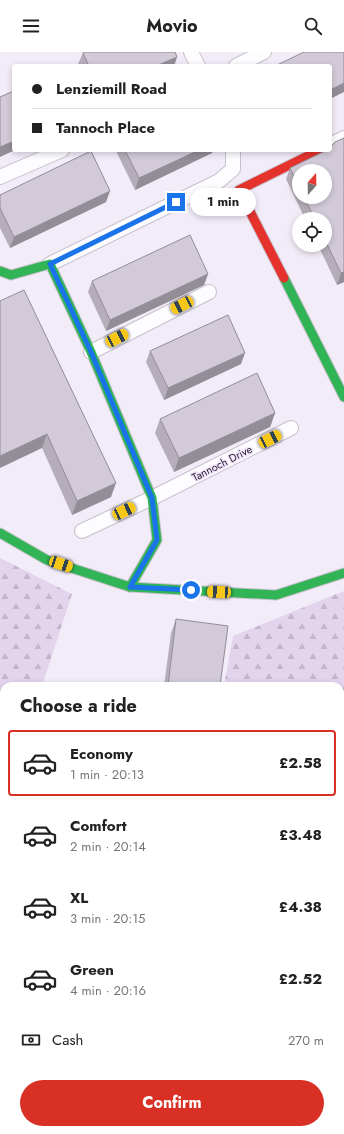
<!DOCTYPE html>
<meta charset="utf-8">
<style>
:root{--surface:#fff;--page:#f6f6f6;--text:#222;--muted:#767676;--line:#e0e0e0;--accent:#d93025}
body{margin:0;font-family:Jost,sans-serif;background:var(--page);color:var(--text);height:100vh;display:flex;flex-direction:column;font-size:15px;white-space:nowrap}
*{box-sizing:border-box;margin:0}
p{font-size:13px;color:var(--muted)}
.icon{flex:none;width:22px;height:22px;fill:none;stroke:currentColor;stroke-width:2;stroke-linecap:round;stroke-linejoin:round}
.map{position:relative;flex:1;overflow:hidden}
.side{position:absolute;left:0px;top:630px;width:344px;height:452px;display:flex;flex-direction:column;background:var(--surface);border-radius:12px 12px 0 0;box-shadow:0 2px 6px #0003}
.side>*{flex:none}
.top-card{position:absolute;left:12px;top:12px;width:320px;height:88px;border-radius:4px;box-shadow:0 2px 6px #0003;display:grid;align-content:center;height:88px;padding:0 20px;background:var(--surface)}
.needle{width:26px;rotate:20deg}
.controls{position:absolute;left:292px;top:112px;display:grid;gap:8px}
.controls a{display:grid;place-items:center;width:40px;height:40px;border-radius:50%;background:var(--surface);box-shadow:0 2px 6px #0003;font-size:20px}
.end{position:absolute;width:18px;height:18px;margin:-9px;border:5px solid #1a73e8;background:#fff;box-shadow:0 0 0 2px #fff}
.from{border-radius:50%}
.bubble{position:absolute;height:28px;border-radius:14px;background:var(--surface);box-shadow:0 2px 6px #0003;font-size:13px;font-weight:700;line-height:28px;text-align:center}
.car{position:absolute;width:12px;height:24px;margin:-12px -6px;border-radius:5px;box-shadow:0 0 3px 1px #0007;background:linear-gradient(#f5c518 24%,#345 0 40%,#f5c518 0 76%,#345 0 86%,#f5c518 0)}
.top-card b{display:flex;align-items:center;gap:14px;height:38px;font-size:15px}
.top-card b+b{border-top:1px solid var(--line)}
.top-card i{width:10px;height:10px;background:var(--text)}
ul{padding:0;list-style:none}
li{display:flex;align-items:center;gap:12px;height:66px;margin:0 8px 6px;padding:0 12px;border:2px solid transparent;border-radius:4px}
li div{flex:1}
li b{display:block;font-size:15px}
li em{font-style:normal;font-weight:700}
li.active{border-color:var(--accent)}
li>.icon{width:36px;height:36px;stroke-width:1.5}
h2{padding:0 20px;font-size:18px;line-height:48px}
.pay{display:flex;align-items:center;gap:10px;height:44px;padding:0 20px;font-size:15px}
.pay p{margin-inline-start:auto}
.action{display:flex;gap:8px;margin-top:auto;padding:8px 20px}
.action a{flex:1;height:46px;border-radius:24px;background:var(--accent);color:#fff;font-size:16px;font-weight:700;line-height:46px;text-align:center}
header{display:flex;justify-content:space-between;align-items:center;height:52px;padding:0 20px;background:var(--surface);font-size:18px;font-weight:700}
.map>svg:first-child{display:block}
.forest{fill:url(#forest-firs)}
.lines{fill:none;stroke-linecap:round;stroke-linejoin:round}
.river{stroke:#b6a4c3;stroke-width:25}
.street-casing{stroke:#c7c0cc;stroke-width:16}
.fast-casing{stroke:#c7c0cc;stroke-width:11}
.jam-casing{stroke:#c7c0cc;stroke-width:11}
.street{stroke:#fdfcfe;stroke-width:14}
.fast{stroke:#30b455;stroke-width:9}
.jam{stroke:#e5322d;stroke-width:9}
.wall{fill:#b5aeba;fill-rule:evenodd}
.shaded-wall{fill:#938d97}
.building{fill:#d2cad8;stroke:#938d97}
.route{stroke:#1a73e8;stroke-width:5}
.labels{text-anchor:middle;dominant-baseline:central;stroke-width:3;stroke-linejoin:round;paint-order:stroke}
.street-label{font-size:11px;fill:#221c27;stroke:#f3e5fe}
</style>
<header><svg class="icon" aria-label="menu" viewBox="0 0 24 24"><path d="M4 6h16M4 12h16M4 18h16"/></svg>Movio<svg class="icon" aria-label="search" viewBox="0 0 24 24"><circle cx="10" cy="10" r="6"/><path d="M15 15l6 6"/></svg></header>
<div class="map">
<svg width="344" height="1082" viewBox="0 0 344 1082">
<defs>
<pattern id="forest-firs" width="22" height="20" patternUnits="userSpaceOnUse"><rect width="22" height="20" fill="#e3d4ee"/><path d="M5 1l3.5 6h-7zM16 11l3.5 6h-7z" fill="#c2b5cc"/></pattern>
</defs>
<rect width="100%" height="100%" fill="#f2ebf8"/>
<g class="forest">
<path d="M0,506l72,36 -30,92h-38v392l-4,-8z"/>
<path d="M344,539v543h-110l-2,-4h108v-444h-116l9,-50z"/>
</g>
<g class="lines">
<g class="river">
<path d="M0,751l4,-2"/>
<path d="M340,1048l4,3"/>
</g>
<g class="street-casing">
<g id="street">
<path d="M191,0l7,14"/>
<path d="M236,14l28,-14"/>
<path d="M330,93l14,-7"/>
<path d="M0,125l62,-27"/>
<path d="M50,212l169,-83 14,-12v-19"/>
<path d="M91,300l118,-60"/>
<path d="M82,479l70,-33 139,-70"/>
</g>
</g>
<g class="fast-casing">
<g id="fast">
<path d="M0,219l11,4 39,-11 41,88 61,146 5,42 -27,47"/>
<path d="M284,226l60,119"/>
<path d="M0,481l47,27 83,27 146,8 68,-22"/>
</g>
</g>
<g class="jam-casing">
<path id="jam" d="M284,226l-45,-88 81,-40"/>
</g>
<use href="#street" class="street"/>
<use href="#fast" class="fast"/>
<use href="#jam" class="jam"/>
</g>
<g class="wall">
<path d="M83,1l94,4 -3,9h-95l-1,-2z"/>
<path d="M344,86v144l-7,3 -19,-40h7v-26h-20l-19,-40 4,-11 40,-18zM299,119l26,26h-26z"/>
<path d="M116,98h97l-1,3 -77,37 -19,-39z"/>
<path d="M0,143l106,7 -96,46 -10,-20z"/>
<path d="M208,222l-4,11 -98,46 -18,-39 4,-11z"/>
<path d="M0,249l111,196 -39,18 -30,-67z"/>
<path d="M150,299l91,13 -77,36 -18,-38z"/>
<path d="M275,361l-5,14 -96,45 -19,-39 5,-14z"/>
<path d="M176,567l44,67h-56l7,-53z"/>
<path d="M28,1078h172l-1,2 -4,2h-165z"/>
</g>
<g class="shaded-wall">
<path d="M177,5l-3,9h-18z"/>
<path d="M344,31v9l-14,7v-9z"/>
<path d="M14,89v9h1l-15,7v-10z"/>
<path d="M199,98h14l-1,3 -77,37 4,-12z"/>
<path d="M110,139l-4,11 -96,46 4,-11z"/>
<path d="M344,220v10l-7,3 4,-12z"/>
<path d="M208,222l-4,11 -98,46 4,-11z"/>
<path d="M245,301l-4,11 -77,36 4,-12z"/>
<path d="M275,361l-5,14 -96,45 5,-14z"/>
<path d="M47,382l-5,14 -42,20v-12z"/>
<path d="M116,431l-5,14 -39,18 5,-14z"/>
<path d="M183,1078h17l-1,2 -4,2h-20z"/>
</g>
<g class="building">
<path d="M84,0h91l2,5 -21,9h-67l-6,-13z"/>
<path d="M304,0h40v31l-14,7v-24h-55z"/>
<path d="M14,39v50l-14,6v-50z"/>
<path d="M344,86v134l-3,1 -16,-33v-21h-10l-11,-22h21v-26h-26v15l-9,-18 37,-18h3v-2l5,-6z"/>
<path d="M125,98h74l-60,28z"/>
<path d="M91,99l19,40 -96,46 -14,-29v-13z"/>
<path d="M190,183l18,39 -98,46 -18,-39z"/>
<path d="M24,238l92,193 -39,18 -30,-67 -47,22v-155z"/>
<path d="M228,263l17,38 -77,35 -18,-37z"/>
<path d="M257,321l18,40 -96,45 -19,-39z"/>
<path d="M176,567l52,7 -8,60h-52z"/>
<path d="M38,1078h145l-8,4h-136z"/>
<path d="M235,1078h3l2,4h-14z"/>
</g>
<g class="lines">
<path class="route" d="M176,150l-126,62 41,88 61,146 5,42 -27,47 61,3"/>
</g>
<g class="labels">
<g class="street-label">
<text transform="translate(222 411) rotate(-27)">Tannoch Drive</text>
</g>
</g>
</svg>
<div class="controls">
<a><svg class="needle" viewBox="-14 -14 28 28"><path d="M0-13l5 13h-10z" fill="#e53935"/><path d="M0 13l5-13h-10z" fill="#767676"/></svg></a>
<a><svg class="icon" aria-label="locate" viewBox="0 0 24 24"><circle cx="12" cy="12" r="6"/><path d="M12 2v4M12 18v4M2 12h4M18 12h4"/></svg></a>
</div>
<i class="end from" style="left:191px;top:538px"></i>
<i class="end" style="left:176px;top:150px"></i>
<div class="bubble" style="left:190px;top:136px;width:66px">1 min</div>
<i class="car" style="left:182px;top:253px;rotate:243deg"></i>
<i class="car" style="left:117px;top:286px;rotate:63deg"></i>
<i class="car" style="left:270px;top:387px;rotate:63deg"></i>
<i class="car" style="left:124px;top:459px;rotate:65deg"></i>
<i class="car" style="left:61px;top:512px;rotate:108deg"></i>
<i class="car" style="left:219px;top:540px;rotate:273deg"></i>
<div class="top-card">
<b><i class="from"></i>Lenziemill Road</b>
<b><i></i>Tannoch Place</b>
</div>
<section class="side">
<h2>Choose a ride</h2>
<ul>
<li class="active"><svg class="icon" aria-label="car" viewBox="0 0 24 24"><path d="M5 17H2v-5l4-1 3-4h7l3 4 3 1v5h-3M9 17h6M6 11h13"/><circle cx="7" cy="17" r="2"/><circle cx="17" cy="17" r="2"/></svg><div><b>Economy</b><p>1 min · 20:13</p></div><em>£2.58</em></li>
<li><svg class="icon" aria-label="car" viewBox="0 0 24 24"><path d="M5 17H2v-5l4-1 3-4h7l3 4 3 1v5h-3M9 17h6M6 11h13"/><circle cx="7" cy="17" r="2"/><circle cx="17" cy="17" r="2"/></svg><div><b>Comfort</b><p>2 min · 20:14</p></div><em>£3.48</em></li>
<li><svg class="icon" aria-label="car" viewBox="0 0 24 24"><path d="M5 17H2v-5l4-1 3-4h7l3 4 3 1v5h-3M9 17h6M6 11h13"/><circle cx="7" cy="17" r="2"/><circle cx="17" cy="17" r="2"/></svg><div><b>XL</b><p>3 min · 20:15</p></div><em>£4.38</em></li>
<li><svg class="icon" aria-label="car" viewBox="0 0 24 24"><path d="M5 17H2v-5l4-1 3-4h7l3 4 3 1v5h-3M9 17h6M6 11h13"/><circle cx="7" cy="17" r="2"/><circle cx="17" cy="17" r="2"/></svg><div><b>Green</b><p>4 min · 20:16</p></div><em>£2.52</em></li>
</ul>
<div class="pay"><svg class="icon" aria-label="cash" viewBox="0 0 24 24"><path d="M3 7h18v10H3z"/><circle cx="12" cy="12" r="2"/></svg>Cash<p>270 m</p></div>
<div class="action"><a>Confirm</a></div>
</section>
</div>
